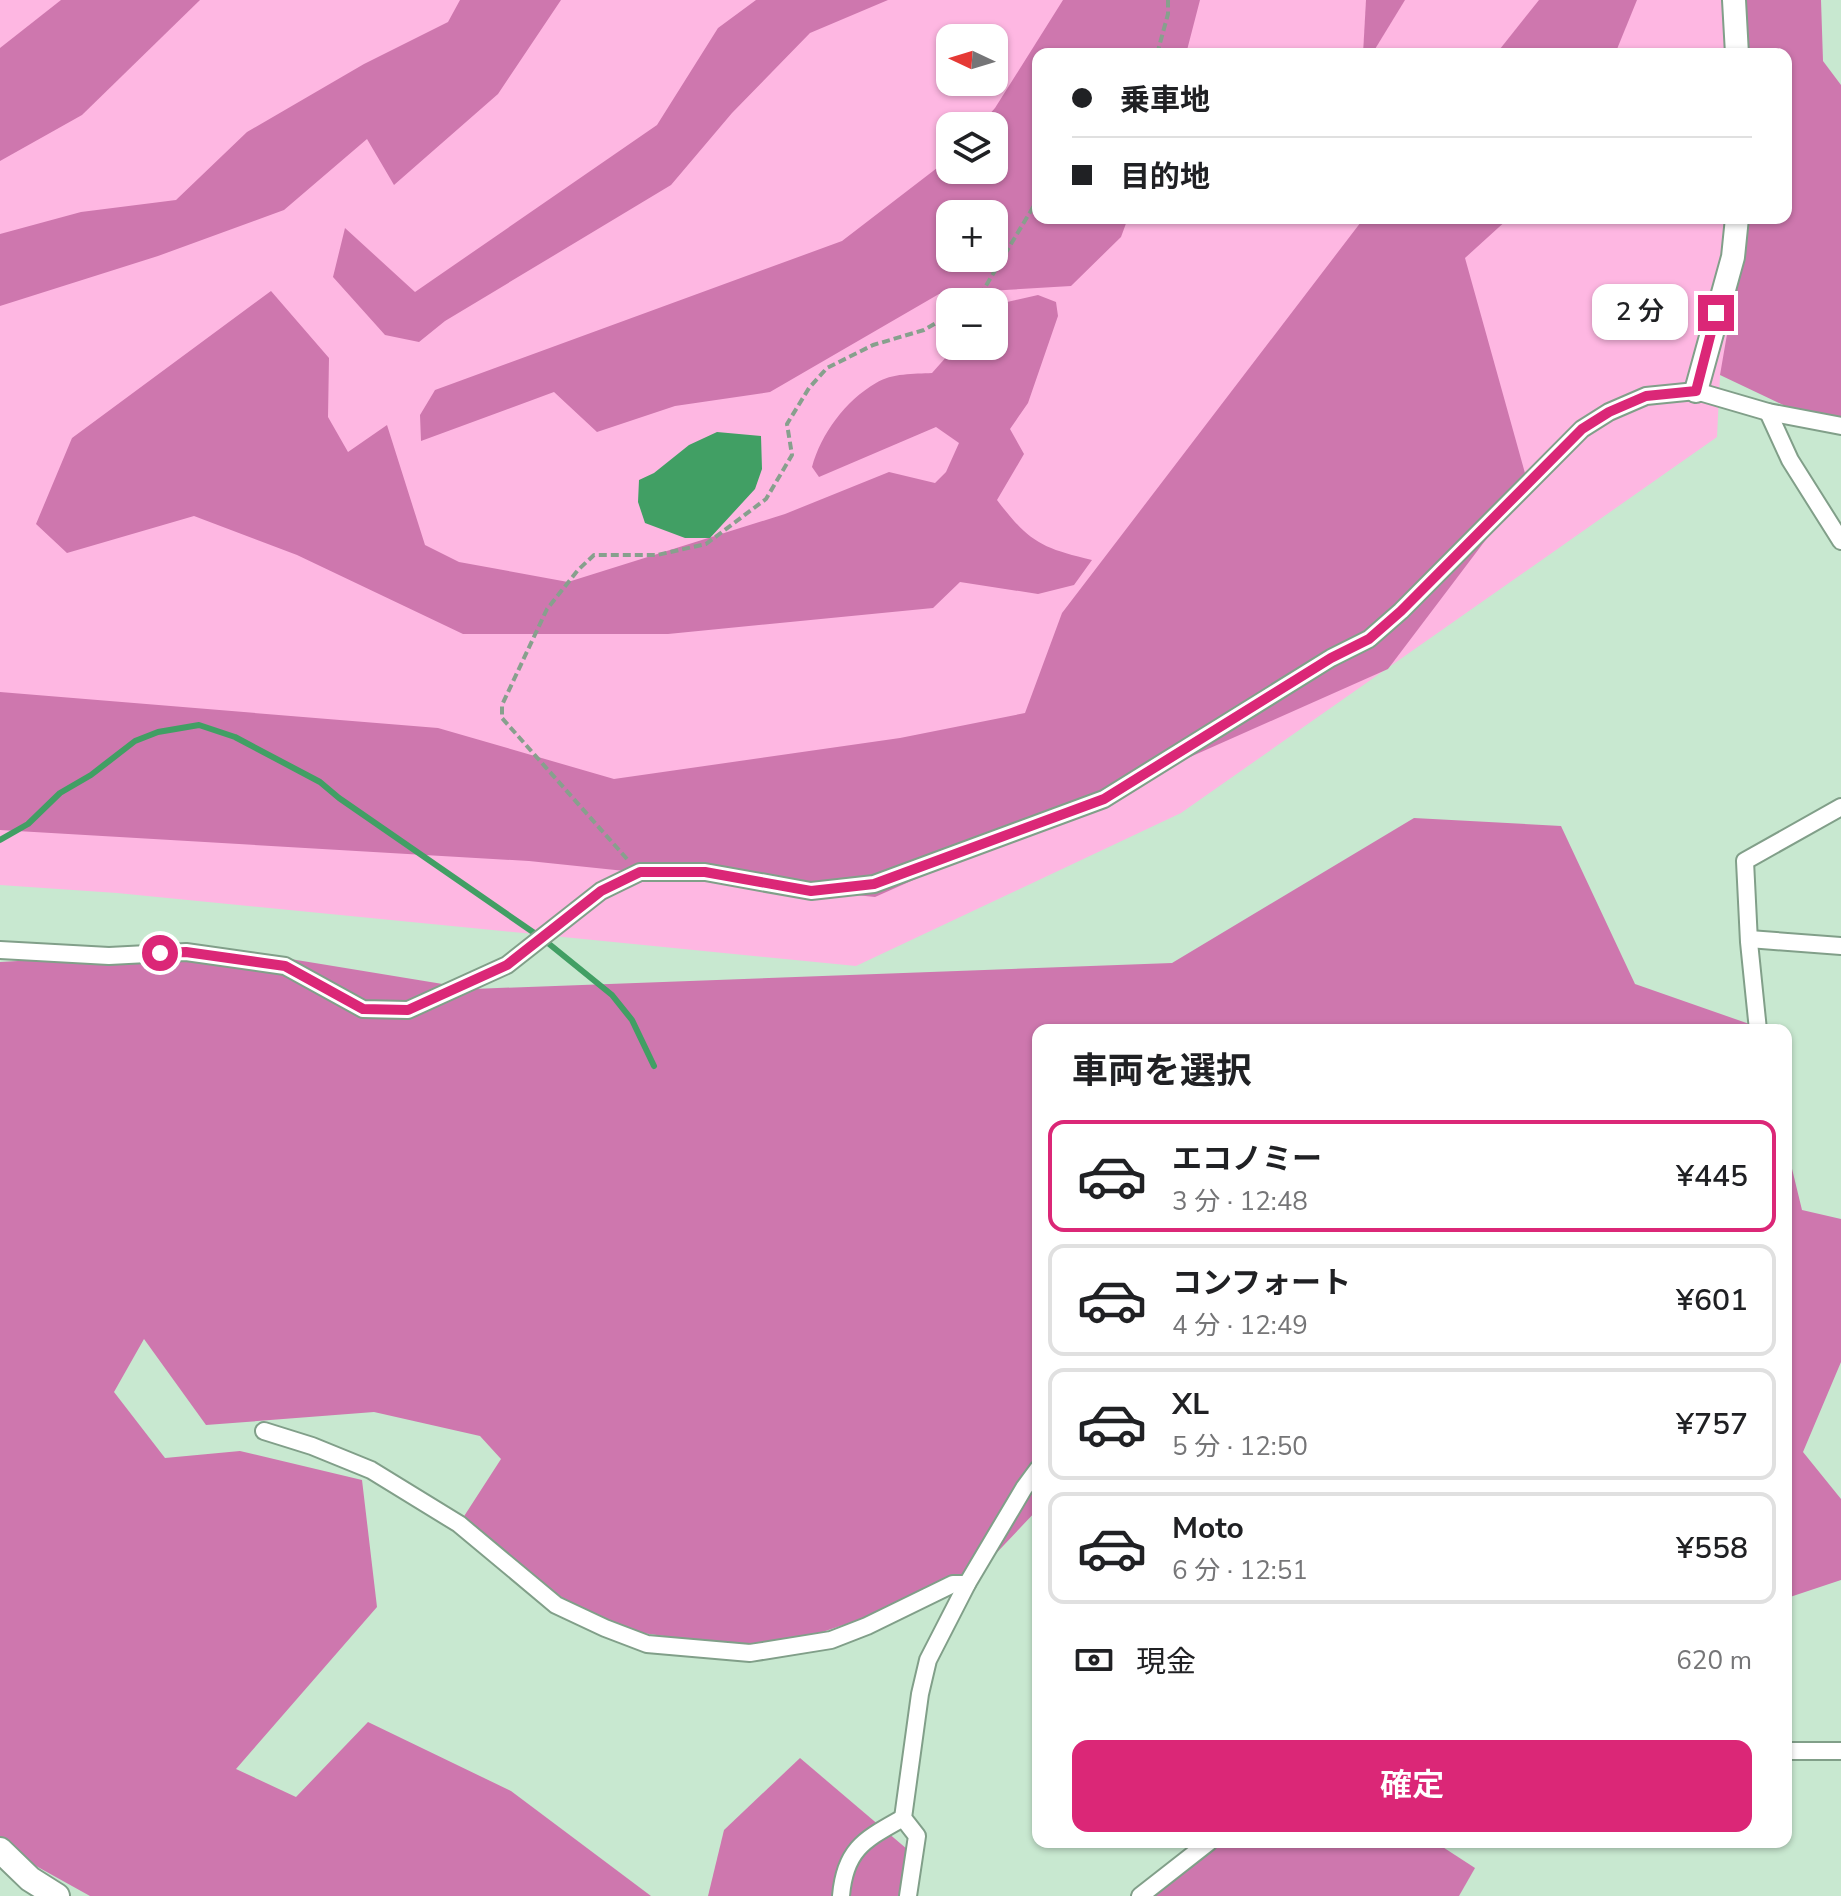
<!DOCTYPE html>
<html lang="ja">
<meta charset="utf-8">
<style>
:root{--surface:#fff;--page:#f2f2f2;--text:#202124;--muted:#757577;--line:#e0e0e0;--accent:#db2777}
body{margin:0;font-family:"Nunito Sans","Noto Sans JP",sans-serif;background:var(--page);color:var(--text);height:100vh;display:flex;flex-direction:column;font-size:30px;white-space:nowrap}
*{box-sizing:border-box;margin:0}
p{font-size:26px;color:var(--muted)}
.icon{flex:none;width:44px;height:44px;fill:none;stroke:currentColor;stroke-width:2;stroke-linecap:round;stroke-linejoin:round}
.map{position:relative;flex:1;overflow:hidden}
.drawer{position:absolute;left:1032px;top:1024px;width:760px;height:824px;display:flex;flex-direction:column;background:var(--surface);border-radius:16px;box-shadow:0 2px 6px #0004}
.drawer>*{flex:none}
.banner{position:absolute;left:1032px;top:48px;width:760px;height:176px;border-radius:16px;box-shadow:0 2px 6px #0004;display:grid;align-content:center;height:176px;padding:0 40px;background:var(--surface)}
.needle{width:52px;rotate:274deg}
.buttons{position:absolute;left:936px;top:24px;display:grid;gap:16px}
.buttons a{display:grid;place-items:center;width:72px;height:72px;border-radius:16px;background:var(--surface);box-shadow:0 2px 6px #0004;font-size:40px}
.end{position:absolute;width:36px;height:36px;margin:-18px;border:10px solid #db2777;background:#fff;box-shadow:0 0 0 4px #fff}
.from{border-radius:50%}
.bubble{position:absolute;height:56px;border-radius:16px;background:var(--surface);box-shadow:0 2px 6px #0004;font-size:26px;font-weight:600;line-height:56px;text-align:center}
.banner b{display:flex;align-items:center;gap:28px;height:76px;font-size:30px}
.banner b+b{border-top:2px solid var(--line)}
.banner i{width:20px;height:20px;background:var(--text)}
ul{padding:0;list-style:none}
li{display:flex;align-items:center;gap:24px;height:112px;margin:0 16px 12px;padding:0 24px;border:4px solid var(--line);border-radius:16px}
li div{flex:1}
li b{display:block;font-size:30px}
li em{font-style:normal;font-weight:600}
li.current{border-color:var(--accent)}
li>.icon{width:72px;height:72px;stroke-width:1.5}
h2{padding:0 40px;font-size:36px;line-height:96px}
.pay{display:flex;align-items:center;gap:20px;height:88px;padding:0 40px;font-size:30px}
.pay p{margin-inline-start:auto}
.button{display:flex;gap:16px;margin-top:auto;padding:16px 40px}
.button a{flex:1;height:92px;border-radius:16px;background:var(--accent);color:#fff;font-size:32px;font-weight:600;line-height:92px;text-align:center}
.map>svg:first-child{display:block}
.green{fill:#feb7e2;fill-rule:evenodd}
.forest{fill:#ce77ae;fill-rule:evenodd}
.water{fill:#419f64}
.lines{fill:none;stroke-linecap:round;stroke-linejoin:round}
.stream{stroke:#419f64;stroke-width:6}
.minor-casing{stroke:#819f89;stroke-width:20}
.tertiary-casing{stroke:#819f89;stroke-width:26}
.secondary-casing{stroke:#819f89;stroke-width:28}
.path{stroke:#87a08d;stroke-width:4;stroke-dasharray:8 4;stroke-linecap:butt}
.minor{stroke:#fff;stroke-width:16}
.tertiary{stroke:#fff;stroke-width:22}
.secondary{stroke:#fff;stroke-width:24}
.route{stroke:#db2777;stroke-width:10}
</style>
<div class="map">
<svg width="1841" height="1896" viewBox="0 0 1841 1896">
<rect width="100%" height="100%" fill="#c8e8d0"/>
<path class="green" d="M0,0h1818l-32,54h-748v164h735l-53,157 -3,62 -536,376 -325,153 -739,-73 -117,-8zM950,38h44v44h-44zM950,126h44v44h-44zM950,214h44v44h-44zM950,302h44v44h-44z"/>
<g class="forest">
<path d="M61,0h139l-118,115 -82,46v-113z"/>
<path d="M460,0h101l-63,94 -104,91 -27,-46 -83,71 -126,46 -158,50v-72l81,-22 95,-12 71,-68 117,-68 84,-42z"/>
<path d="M756,0h132l-78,33 -78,80 -61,72 -226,136 -26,21 -34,-7 -52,-58 12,-49 70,64 242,-167 61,-97z"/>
<path d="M1063,0h137l-14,54h-148v164h90l-7,19 -50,49 -132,8 -169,98 -95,14 -78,26 -43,-40 -133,49 -1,-26 15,-25 407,-149 108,-83v12h44v-44h-15l16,-18zM950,214h44v44h-44z"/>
<path d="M1366,0h39l-33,54h-9z"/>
<path d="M1539,0h98l-22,54h-119z"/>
<path d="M1747,0h74l2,61 18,24v332l-22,5 -99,-47 27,-157h39v-164h-41l-7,-51z"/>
<path d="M1364,218h145l-44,40 63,226 -140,185 -513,228 -346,-36 -529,-31v-138l438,36 176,51 286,-41 125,-25 37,-100z"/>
<path d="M271,291l58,67 -1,59 20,35 39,-27 38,120 34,17 109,20 217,-68 104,-42 46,11 11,-11 13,-29 -23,-16 -117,50 -7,-10c9,-33 33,-66 64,-84 16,-10 38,-9 56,-10l24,-27h38v-41l44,-10 18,7 2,14 -30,87 -18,26 14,25 -27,46c32,42 44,48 95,60l-18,25 -36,9 -78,-12 -27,26 -265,26h-205l-166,-79 -103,-39 -127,37 -31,-29 36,-86z"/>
<path d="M1414,818l147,8 74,158 123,43 1,3h-721v479l-71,75 -199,66 -163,-22 -146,-104 42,-65 -21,-23 -106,-24 -168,13 -62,-86 -30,53 51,66 75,-7 122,29 15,127 -141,162 60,28 72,-75 143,69 140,105h-561l-90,-50v-884l230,-13 243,40 699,-26z"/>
<path d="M1786,1144l16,66 39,9v143l-38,90 38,47v81l-51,17 -4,-4z"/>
<path d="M800,1758l114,97 4,41h-210l16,-66z"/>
<path d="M1210,1842h225l40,26 -16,28h-318z"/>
</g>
<path class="water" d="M717,432l44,4 1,33 -7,20 -45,49h-25l-40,-15 -7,-21 1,-22 15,-7 35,-28z"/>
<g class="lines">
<path class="stream" d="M0,840l28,-16 32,-31 31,-18 44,-34 23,-9 41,-7 36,12 85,45 19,16 204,141 69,56 20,25 22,46"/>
<g class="minor-casing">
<g id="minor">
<path d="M1768,412l22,48 51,81"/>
<path d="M1749,939l92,7"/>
<path d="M0,950l109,6 77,-4 99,14 78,43 45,1 99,-45 94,-74 39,-19h65l106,19 63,-7 230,-85 227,-141 38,-19 32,-28 181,-182 27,-17 37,-16 50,-5 72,21 73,14"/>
<path d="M1758,1030l-9,-88 -4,-81 96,-54"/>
<path d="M264,1431l48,15 59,24 88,54 97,81 49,23 42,16 103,9 81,-13 36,-14 86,-42h14"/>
<path d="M1786,1751h55"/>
<path d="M841,1896c4,-48 25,-57 62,-78"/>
<path d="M908,1896l9,-60 -14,-18 17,-124 8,-34 39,-76 57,-96 14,-19"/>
<path d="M1140,1896l69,-54"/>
</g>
</g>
<g class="tertiary-casing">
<g id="tertiary">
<path d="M1734,0l3,54"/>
<path d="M1696,391l37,-134 4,-39"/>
</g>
</g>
<g class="secondary-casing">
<path id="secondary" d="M0,1850l30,29 27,17"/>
</g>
<g class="path">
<path d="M1157,54l11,-40v-14"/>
<path d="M969,302l15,-13 54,-90"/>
<path d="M627,859l-125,-141v-13l45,-96 31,-39 16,-15h63l49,-11 60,-45 26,-44 -5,-31 22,-36 18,-20 46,-23 51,-15 26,-15"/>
</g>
<use href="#minor" class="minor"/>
<use href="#tertiary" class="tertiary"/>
<use href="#secondary" class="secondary"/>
</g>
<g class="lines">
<path class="route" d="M160,953l26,-1 99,14 78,43 45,1 99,-45 94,-74 39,-19h65l106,19 63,-7 230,-85 227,-141 38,-19 32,-28 181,-182 27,-17 37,-16 50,-5 20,-78"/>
</g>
</svg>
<div class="buttons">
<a><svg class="needle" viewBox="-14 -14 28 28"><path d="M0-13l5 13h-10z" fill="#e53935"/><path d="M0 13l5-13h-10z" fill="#757577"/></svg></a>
<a><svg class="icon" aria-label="layers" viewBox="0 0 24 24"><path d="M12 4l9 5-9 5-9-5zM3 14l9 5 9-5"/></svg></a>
<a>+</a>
<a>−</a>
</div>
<i class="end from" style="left:160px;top:953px"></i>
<i class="end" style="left:1716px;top:313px"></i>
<div class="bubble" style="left:1592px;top:284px;width:96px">2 分</div>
<div class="banner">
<b><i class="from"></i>乗車地</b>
<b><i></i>目的地</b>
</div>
<section class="drawer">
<h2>車両を選択</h2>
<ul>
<li class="current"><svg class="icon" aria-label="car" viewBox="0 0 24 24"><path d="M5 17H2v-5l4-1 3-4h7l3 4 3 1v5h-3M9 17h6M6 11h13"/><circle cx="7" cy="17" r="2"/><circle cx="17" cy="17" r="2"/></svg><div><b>エコノミー</b><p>3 分 · 12:48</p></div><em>¥445</em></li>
<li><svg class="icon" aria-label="car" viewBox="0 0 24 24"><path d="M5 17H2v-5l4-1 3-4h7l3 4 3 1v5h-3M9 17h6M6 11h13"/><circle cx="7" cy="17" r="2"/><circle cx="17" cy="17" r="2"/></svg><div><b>コンフォート</b><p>4 分 · 12:49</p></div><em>¥601</em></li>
<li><svg class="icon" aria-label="car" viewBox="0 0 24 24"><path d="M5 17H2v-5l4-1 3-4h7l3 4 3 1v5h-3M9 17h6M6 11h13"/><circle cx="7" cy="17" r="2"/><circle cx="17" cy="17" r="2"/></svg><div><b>XL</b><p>5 分 · 12:50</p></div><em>¥757</em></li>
<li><svg class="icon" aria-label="car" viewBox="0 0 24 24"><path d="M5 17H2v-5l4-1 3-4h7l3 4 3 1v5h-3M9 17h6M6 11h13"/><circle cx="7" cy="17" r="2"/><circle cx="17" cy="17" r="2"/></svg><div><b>Moto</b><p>6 分 · 12:51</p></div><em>¥558</em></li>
</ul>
<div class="pay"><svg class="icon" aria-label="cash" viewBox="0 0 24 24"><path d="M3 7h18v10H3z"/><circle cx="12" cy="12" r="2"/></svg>現金<p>620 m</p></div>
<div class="button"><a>確定</a></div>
</section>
</div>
